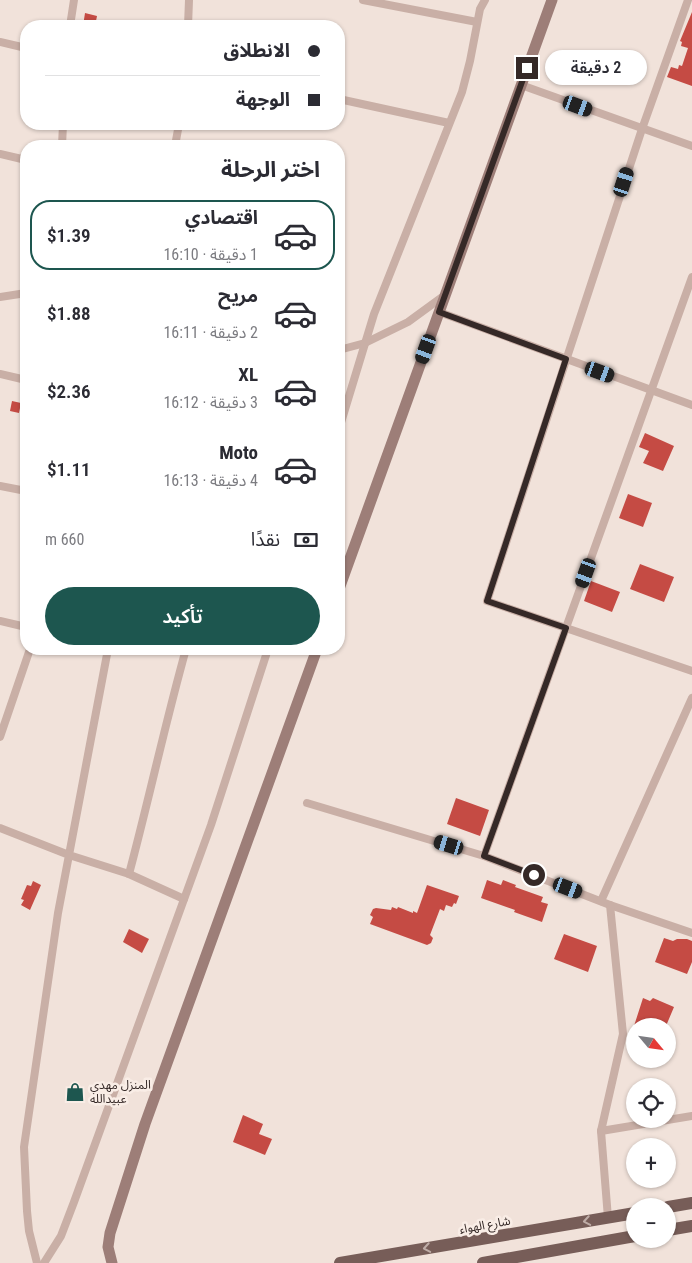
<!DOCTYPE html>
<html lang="ar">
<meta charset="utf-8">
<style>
:root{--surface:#fff;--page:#f7f7f7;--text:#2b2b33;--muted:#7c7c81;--line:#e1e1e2;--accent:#1d564f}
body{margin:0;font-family:"Roboto Condensed","Noto Sans Arabic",sans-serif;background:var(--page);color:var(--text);direction:rtl;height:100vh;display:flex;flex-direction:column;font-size:19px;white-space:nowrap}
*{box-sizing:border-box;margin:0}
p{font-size:16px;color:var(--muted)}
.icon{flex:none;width:28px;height:28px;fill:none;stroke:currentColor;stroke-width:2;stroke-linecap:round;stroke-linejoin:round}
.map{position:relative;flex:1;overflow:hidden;direction:ltr}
.drawer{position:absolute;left:20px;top:140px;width:325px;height:515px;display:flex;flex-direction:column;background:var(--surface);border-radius:20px;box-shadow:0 1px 4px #0004;direction:rtl}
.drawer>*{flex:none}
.banner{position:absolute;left:20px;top:20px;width:325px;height:110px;border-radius:20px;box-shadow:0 1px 4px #0004;direction:rtl;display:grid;align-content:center;height:110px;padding:0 25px;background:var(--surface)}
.needle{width:32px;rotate:119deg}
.controls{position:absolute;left:626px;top:1018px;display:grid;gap:10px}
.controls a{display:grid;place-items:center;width:50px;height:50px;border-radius:50%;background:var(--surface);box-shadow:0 1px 4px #0004;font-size:25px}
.end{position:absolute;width:22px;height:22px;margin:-11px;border:6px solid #352927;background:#fff;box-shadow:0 0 0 2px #fff}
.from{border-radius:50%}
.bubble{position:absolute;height:35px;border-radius:18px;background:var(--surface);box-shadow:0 1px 4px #0004;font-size:16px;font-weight:600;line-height:35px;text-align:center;direction:rtl}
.car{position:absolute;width:15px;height:30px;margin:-15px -8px;border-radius:6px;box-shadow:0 0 4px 1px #0007;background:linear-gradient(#222 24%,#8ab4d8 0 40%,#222 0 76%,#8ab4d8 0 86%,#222 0)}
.banner b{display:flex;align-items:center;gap:18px;height:48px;font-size:19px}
.banner b+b{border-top:1px solid var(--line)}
.banner i{width:12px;height:12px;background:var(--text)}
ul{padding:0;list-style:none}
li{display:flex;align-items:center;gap:15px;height:70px;margin:0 10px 8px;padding:0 15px;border:2px solid transparent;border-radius:20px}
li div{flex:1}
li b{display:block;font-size:19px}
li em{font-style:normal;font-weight:600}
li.active{border-color:var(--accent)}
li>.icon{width:45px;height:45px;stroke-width:1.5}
h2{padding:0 25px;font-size:22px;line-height:60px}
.pay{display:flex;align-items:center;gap:12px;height:55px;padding:0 25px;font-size:19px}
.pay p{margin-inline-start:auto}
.cta{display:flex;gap:10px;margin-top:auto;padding:10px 25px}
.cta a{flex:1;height:58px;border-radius:30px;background:var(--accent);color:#fff;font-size:20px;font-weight:600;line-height:58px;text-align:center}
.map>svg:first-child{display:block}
.building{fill:#c54b44}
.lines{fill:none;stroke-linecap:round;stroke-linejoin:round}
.street{stroke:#c9afa6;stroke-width:8}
.secondary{stroke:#9d7e78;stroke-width:11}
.primary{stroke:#775d58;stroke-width:12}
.oneway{stroke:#beaca6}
.route{stroke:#352927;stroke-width:6}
.labels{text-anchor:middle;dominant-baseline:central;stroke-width:5;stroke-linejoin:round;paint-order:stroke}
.poi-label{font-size:12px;fill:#352927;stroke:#f9ede6;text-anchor:start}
.street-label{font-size:12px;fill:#352927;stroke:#f9ede6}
</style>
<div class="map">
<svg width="692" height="1263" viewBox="0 0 692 1263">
<rect width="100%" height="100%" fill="#f1e2da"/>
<g class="building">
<path d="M692,12v74l-25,-9 4,-10 7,2 1,-4 3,1 6,-18 -7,-2 1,-4 -2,-1z"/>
<path d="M85,13l12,3 -2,10h-12z"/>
<path d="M12,401l9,2 -2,10 -9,-2z"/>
<path d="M645,433l29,13 -11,25 -20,-8 6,-12 -10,-4z"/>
<path d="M628,494l24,9 -9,24 -24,-9z"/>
<path d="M640,564l34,13 -10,25 -34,-13z"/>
<path d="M591,581l29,11 -8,20 -28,-11z"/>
<path d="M456,798l33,12 -9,26 -33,-12z"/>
<path d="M487,880l14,5 2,-5 13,5 -1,2 28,10 -2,5 7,2 -6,18 -28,-10 1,-2 -34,-12z"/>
<path d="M33,881l8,4 -11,25 -9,-5 3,-5 -3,-1 6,-14 4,1z"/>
<path d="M427,885l32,11 -3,8 -2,-1 -2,4 -6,-2 -2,6 -4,-2 -10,26 3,3 -2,5 -4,2 -57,-21 3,-7 -3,-2 3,-6 3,-1 15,2 1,-3 5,2 1,-2 15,6v-2l4,2z"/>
<path d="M129,929l20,10 -7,14 -19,-11z"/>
<path d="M564,934l33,12 -9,26 -34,-13z"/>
<path d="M664,938l9,3 4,-2h10l5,2v21l-5,12 -32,-12z"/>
<path d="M643,998l7,3 3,-3 21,9 -8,19h-32z"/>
<path d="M243,1115l20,9 -4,10 13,5 -7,16 -32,-13z"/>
</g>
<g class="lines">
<g class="street">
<path d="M363,0l114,22"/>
<path d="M688,0l-46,129 -155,472 205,70"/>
<path d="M70,26l4,-26"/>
<path d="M188,26l1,-26"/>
<path d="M0,42l26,6"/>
<path d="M521,85l171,61"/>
<path d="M339,99l110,24"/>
<path d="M62,146l1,-22"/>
<path d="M175,146l4,-22"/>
<path d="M0,154l26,6"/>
<path d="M0,297l26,-4"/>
<path d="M439,312l253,93"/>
<path d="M339,350l26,-7 43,-21 37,-27"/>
<path d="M0,374l26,6"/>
<path d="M339,429l35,-115 88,-222 8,-31 10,-52 5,-9"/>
<path d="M0,486l26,5"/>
<path d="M0,621l26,6"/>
<path d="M108,649l-39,206 60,19 55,25"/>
<path d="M0,737l30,-88"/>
<path d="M307,803l177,53 126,49 82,28"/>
<path d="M0,828l69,27 -11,58 -34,234 3,64 2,20 8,32"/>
<path d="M484,856l208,-579"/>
<path d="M129,874c20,-75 36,-150 57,-225"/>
<path d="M601,901l91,-203"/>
<path d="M601,1131l91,-15"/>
<path d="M608,1218l-7,-87 22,-97 -13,-129"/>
<path d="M44,1263l17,-27 13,-34 137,-377 57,-176"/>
</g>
<g class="secondary">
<path d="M339,589l213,-589"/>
<path d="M112,1263l-4,-16 2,-14 35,-109 172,-475"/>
</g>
<g class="primary">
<path d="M668,1207l24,-4"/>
<path d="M668,1230l24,-4"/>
<path d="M340,1263l295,-50"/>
<path d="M483,1263l152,-27"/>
</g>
</g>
<defs><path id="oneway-chevron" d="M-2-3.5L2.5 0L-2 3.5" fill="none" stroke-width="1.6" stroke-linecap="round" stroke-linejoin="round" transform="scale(1.25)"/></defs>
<g class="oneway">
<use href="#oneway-chevron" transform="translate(587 1221) rotate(170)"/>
<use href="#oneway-chevron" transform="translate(427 1248) rotate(170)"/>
</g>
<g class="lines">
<path class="route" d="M527,68l-88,244 127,47 -79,242 79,27 -82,228 50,19"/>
</g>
<defs>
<g id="shop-bare" transform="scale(1.5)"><path d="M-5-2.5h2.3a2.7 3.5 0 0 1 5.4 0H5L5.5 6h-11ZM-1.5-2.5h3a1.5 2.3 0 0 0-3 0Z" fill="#1d564f" stroke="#f9ede6" stroke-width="2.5" paint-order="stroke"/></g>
</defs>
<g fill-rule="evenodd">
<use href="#shop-bare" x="75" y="1092"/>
</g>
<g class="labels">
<g class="poi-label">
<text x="90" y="1085">المنزل مهدي<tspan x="90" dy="14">عبيدالله</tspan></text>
</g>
<g class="street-label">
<text transform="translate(485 1225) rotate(-10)">شارع الهواء</text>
</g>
</g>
</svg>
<div class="controls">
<a><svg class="needle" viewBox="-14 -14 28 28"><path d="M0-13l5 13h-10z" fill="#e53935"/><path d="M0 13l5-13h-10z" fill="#7c7c81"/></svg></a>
<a><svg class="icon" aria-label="locate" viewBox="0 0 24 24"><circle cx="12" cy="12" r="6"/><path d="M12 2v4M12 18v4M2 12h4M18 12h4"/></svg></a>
<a>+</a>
<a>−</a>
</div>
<i class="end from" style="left:534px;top:875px"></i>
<i class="end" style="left:527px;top:68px"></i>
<div class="bubble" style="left:545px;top:50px;width:102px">2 دقيقة</div>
<i class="car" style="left:578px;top:106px;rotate:110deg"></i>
<i class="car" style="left:624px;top:182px;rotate:18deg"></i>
<i class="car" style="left:426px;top:349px;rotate:200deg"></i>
<i class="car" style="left:600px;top:372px;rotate:110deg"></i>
<i class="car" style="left:586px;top:573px;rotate:200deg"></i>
<i class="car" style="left:449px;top:845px;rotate:287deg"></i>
<i class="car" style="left:568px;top:888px;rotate:111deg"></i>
<div class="banner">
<b><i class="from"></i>الانطلاق</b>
<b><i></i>الوجهة</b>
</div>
<section class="drawer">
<h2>اختر الرحلة</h2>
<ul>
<li class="active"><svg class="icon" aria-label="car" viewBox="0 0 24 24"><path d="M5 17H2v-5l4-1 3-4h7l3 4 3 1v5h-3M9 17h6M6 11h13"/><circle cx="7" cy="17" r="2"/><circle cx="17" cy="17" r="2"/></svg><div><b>اقتصادي</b><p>1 دقيقة · 16:10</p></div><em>$1.39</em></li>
<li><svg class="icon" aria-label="car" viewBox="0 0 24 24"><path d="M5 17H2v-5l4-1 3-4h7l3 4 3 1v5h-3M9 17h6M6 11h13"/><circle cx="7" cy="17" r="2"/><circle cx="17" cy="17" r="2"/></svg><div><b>مريح</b><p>2 دقيقة · 16:11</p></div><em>$1.88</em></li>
<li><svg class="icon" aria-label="car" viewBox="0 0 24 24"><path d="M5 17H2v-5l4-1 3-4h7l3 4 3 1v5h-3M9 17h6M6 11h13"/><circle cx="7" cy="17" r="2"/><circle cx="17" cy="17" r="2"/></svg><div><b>XL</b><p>3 دقيقة · 16:12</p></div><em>$2.36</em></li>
<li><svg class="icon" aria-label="car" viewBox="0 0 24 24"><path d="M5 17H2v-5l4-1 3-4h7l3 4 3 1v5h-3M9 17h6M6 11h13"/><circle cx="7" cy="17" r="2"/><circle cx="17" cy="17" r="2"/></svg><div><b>Moto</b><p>4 دقيقة · 16:13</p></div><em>$1.11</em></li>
</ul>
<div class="pay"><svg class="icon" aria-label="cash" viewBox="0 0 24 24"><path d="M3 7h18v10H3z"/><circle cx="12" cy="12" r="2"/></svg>نقدًا<p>660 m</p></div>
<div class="cta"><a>تأكيد</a></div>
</section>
</div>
